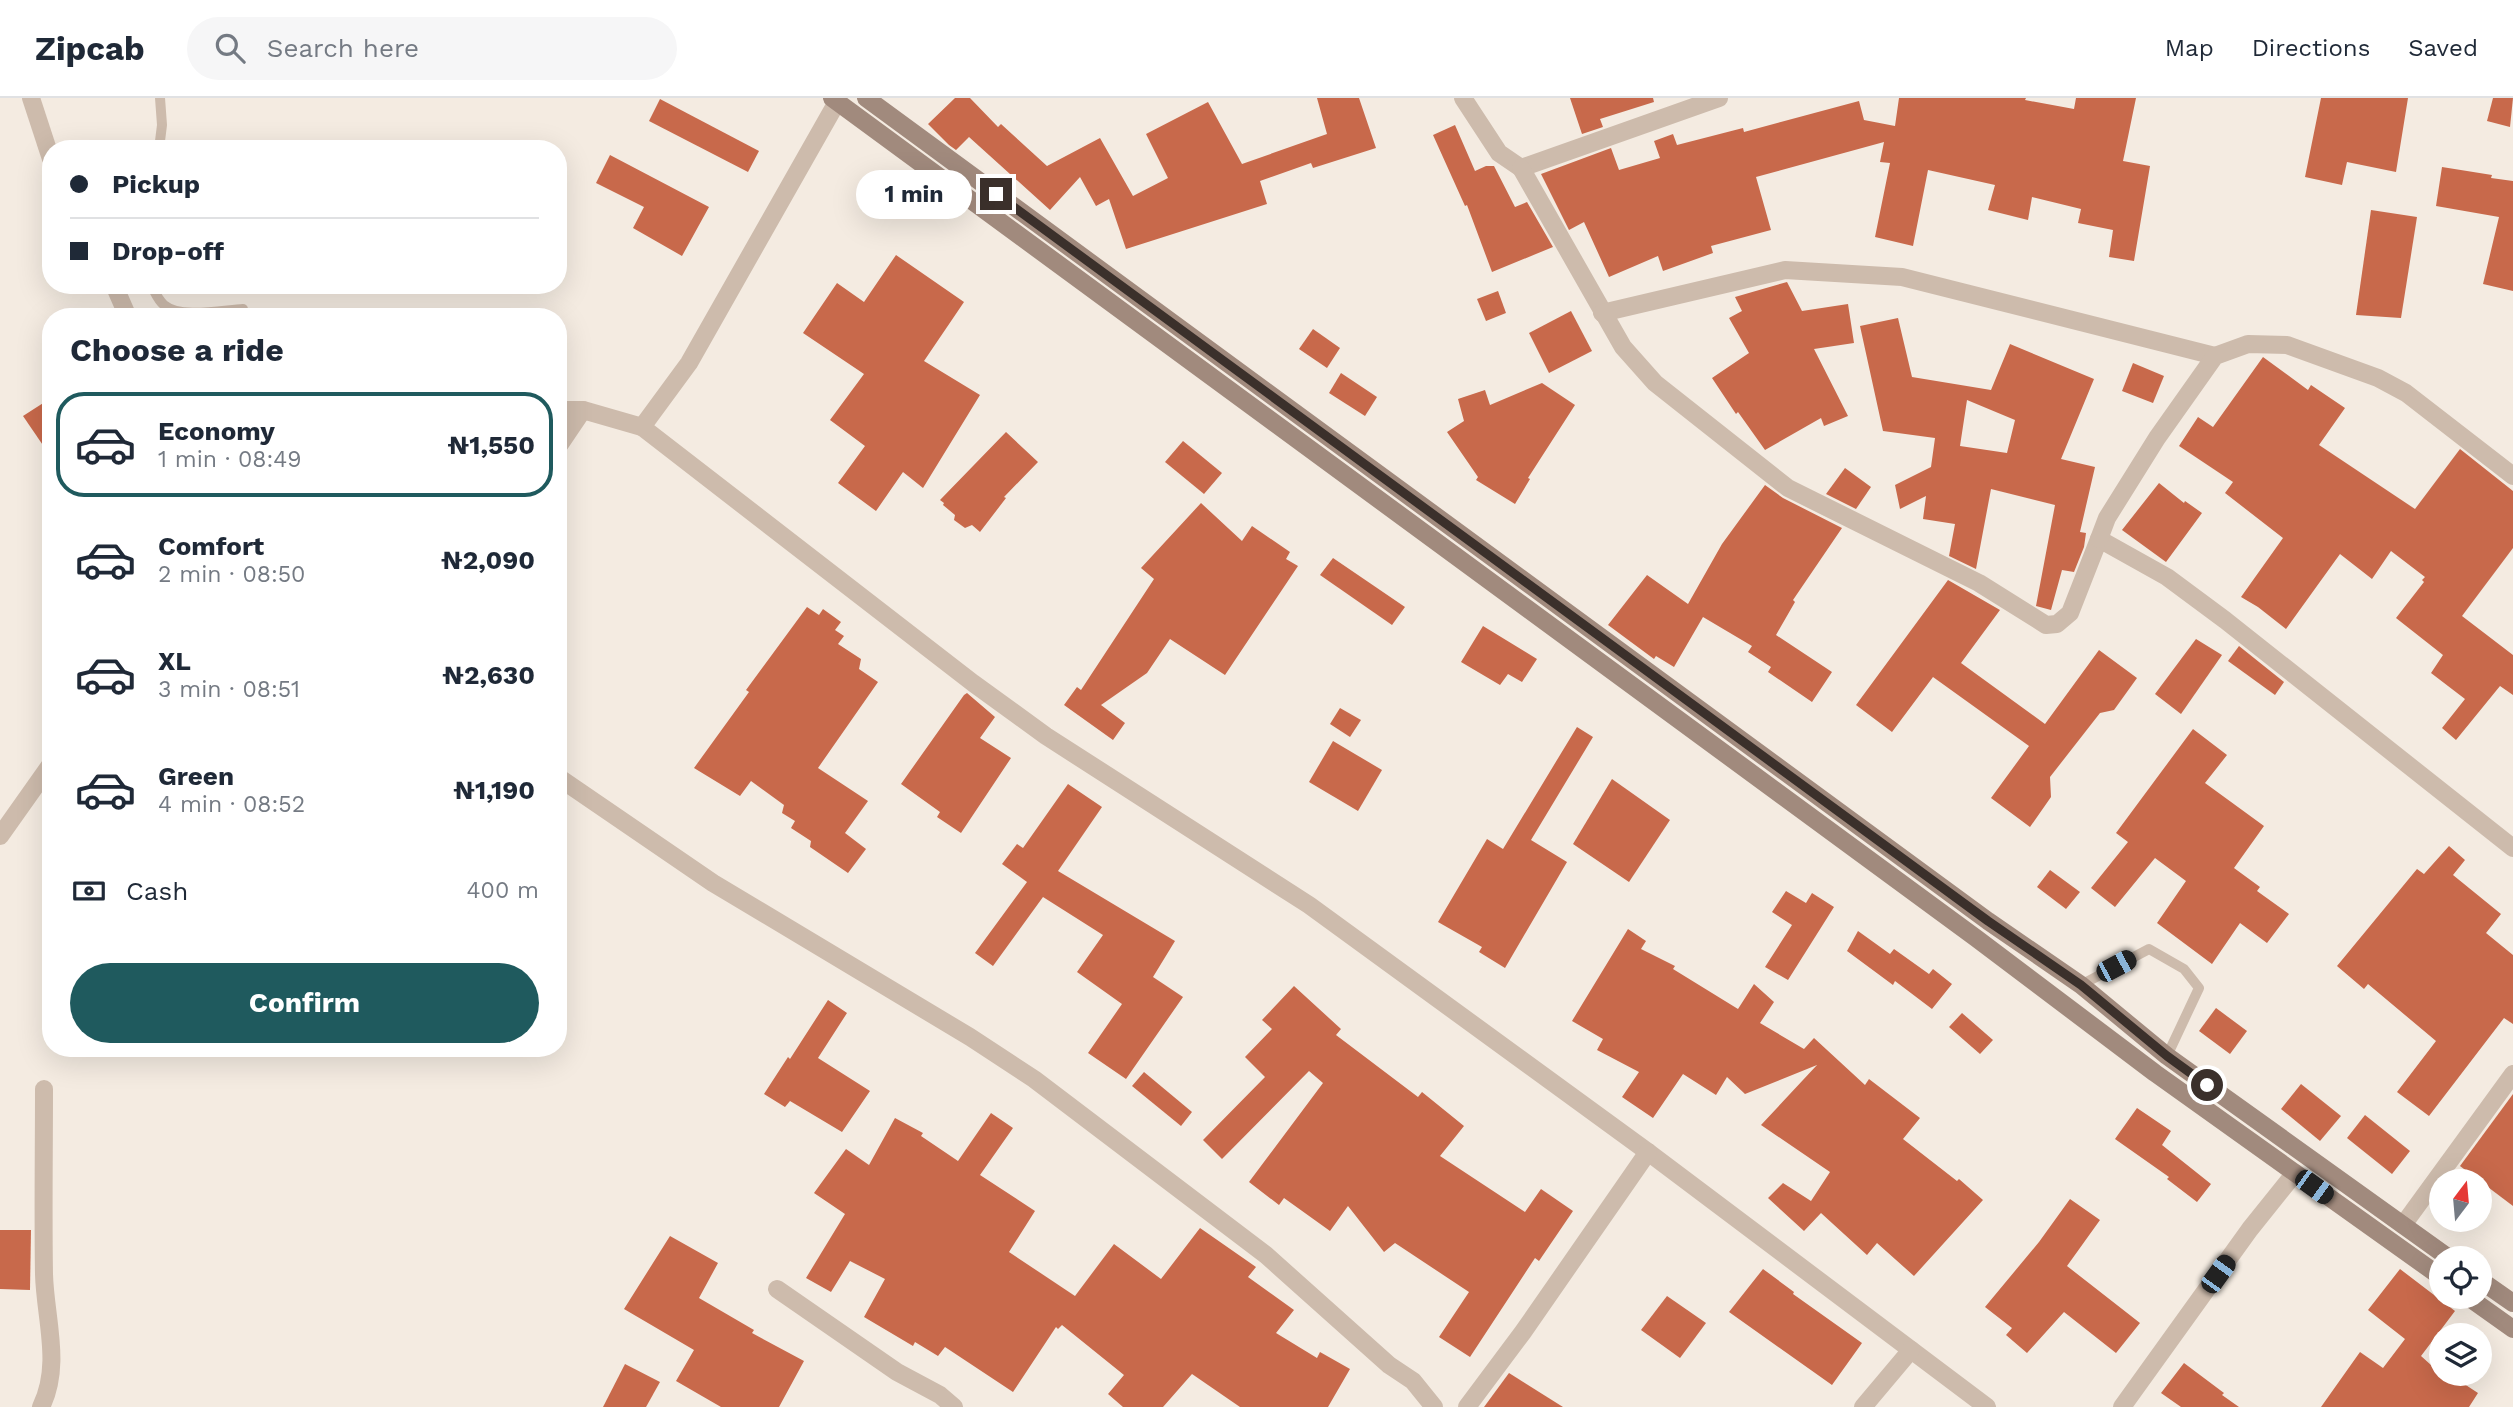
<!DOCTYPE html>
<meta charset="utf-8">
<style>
:root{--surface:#fff;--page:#f6f6f7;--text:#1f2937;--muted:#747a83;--line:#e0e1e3;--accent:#1f5a5e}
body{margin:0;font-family:"Work Sans",sans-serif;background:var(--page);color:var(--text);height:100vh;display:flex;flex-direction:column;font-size:26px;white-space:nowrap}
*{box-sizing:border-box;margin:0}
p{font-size:23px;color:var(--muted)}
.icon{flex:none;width:38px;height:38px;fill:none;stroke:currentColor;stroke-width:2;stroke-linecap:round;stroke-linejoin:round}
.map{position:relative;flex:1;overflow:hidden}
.panel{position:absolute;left:42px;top:210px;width:525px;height:749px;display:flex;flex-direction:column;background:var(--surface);border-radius:28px;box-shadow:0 7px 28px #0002}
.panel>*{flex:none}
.top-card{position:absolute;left:42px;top:42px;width:525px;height:154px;border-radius:28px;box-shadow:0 7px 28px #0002;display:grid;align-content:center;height:154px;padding:0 28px;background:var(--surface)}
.needle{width:46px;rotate:16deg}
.controls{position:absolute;left:2429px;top:1071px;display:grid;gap:14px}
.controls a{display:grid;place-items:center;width:63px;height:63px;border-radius:50%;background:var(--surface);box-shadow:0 7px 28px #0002;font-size:35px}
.end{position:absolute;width:32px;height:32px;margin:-16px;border:9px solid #3b302b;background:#fff;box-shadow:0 0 0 4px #fff}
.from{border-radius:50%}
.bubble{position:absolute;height:49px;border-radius:24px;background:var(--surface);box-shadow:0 7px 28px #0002;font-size:23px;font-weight:700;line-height:49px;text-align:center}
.car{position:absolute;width:21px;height:42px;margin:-21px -10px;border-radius:9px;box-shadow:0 0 5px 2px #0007;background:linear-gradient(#222 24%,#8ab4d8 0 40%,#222 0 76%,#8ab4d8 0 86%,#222 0)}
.top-card b{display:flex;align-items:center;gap:24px;height:66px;font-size:26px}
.top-card b+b{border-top:2px solid var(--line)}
.top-card i{width:18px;height:18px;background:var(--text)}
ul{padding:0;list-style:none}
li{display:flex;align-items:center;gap:21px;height:105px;margin:0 14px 10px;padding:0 14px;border:4px solid transparent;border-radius:28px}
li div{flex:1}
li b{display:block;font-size:26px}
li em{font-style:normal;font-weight:700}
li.on{border-color:var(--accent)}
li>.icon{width:63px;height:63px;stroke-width:1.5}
h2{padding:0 28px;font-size:32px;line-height:84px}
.pay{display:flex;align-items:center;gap:18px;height:77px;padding:0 28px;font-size:26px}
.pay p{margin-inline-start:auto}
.cta{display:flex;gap:14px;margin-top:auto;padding:14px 28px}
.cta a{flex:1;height:80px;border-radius:42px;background:var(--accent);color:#fff;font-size:28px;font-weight:700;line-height:80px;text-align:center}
header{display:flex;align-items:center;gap:42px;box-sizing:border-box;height:98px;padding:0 35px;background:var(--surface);border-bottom:2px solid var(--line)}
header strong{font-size:33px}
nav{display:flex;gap:38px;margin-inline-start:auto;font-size:24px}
.search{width:490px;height:63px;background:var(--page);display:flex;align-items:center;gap:18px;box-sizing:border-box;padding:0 24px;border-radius:38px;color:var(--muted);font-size:26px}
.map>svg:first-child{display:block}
.building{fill:#c8694b;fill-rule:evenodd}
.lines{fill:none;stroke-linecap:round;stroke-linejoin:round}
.service{stroke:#cdbbac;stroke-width:10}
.minor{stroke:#cdbbac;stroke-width:18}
.secondary{stroke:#a18a7d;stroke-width:18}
.route{stroke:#3b302b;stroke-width:9}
</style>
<header>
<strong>Zipcab</strong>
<div class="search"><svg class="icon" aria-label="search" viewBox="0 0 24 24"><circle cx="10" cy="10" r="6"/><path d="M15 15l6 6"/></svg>Search here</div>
<nav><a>Map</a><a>Directions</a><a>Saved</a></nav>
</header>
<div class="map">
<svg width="2513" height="1309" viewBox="0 0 2513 1309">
<rect width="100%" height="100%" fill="#f4ebe1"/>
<g class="building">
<path d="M955,0h15l28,29 3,-3 46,42 53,-28 33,58 35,-18 -22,-44 62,-32 34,62 85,-30 -10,-36h42l17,50 -63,20 -2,-5 -51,18 7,23 -141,45 -17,-50 -13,7 -16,-29 -30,33 -81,-73 -13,13 -7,-5 -21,-21z"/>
<path d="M1570,0h83l1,4 -54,17 3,8 -21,7z"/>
<path d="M1899,0h127l-1,2 49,9 2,-11h60l-13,63 27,5 -16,95 -25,-4 4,-27 -35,-7 3,-14 -49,-12 -4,23 -40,-10 7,-25 -67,-15 -15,76 -38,-9 15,-74 -10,-1 4,-20 -128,35 15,53 -60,16 2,7 -50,18 -5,-15 -49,21 -25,-55 -15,8 -28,-56 70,-26 8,22 41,-12 -6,-17 19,-7 4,11 66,-17 1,4 115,-31 5,19 31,6z"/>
<path d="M2321,0h87l-12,74 -49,-10 -5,23 -37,-8z"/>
<path d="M2493,0h20l-3,29 -23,-6z"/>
<path d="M660,1l99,52 -11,21 -99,-51z"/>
<path d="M1455,27l20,46 11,-5h8l21,41 12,-5 26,45 -61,25 -25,-67 -2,1 -32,-71z"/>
<path d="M610,57l99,52 -27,49 -49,-28 11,-21 -48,-24z"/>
<path d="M2442,69l50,8 -1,3 22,3v110l-30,-7 16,-67 -63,-11z"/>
<path d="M2371,112l46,7 -16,101 -45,-3z"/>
<path d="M896,157l68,47 -40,59 56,34 -57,93 -20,-16 -27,39 -38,-28 27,-37 -35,-26 34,-46 -61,-41 34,-50 27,19z"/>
<path d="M1787,184l15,29 46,-7 6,39 -40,6 34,67 -24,10 -3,-8 -56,32 -27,-38 -2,2 -24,-36 37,-25 -20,-35 13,-7 -7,-14z"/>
<path d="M1498,193l8,22 -20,8 -9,-22z"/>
<path d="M1571,213l21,40 -43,22 -20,-40z"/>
<path d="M1898,220l14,59 79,13 19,-46 84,35 -33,80 34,8 -15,65 6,1 -2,14 -10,25 -12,-2 -11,40 -15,-4 19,-101 -64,-16 -15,80 -27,-13 6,-32 -32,-5 3,-23 -26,13 -5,-24 36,-18 4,-29 -52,-7 -23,-105zM1967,302l48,20 -8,33 -47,-7z"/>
<path d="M1313,231l27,19 -13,20 -28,-19z"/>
<path d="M2263,259l45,33 3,-5 34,23 -26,37 96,64 45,-60 53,42v57l-51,68 51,39v40l-13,-9 -44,54 -14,-12 23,-29 -34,-26 12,-18 -47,-37 28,-36 -2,-2 3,-3 -34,-26 -19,28 -32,-25 -54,75 -28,-22 -17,-10 42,-59 -58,-45 8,-11 -54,-36 19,-29 15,10z"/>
<path d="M2133,265l31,13 -11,27 -31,-12z"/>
<path d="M1341,275l36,24 -12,19 -36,-23z"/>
<path d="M1542,285l33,22 -47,73 2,1 -15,25 -39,-24 2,-3 -31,-45 17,-11 -6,-22 27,-9 5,15z"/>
<path d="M51,300v59l-28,-41z"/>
<path d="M1006,334l32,30 -34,35 2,1 -26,34 -8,-7 -7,3 -11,-8 1,-5 -12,-10 1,-2 -4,-3z"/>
<path d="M1183,343l39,32 -18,21 -39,-32z"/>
<path d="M1845,370l26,19 -15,22 -30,-15z"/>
<path d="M2159,385l25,20 1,-2 17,12 -36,49 -44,-32z"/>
<path d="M1765,387l18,13 59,30 -49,72 2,2 -19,33 56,37 -20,30 -44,-30 3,-5 -23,-15 4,-6 -49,-29 -29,50 -18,-11 -2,3 -46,-34 39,-50 41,29 34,-60z"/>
<path d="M1201,405l41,38 10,-15 38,26 -4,7 12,7 -73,109 -55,-36 -23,34 -46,32 24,18 -12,17 -49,-35 13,-18 4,3 73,-111 -13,-11z"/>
<path d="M1333,460l72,49 -13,18 -72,-50z"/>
<path d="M1948,482l52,30 -39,53 84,61 54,-74 38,28 -23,32 -14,3 -50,64 1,20 -21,30 -39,-29 38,-52 -96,-69 -41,55 -36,-27z"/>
<path d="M807,509l12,8 4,-6 18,13 -6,8 9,6 -6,8 23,15 -2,10 19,13 -60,86 50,33 -23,32 21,16 -18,24 -38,-26 1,-6 -20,-13 4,-7 -13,-8 2,-8 -33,-24 -11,15 -46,-28 55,-76 -3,-2z"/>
<path d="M1483,528l54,33 -15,23 -14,-8 -8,11 -39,-23z"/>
<path d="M2196,541l26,16 -41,59 -26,-20z"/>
<path d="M2239,548l45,36 -9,13 -47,-34z"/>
<path d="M967,595l28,24 -15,21 31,20 -50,75 -24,-16 3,-5 -39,-28 63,-89z"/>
<path d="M1340,610l21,12 -11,17 -20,-13z"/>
<path d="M1577,629l16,10 -62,103 36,22 -62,106 -26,-16 3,-5 -44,-25 49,-83 16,10z"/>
<path d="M2193,631l34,26 -22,28 59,43 -30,42 26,19 -3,4 32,23 -22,29 -27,-20 -28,41 -55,-41 29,-42 -31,-23 -40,49 -24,-19 37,-46 -12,-9z"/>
<path d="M1333,643l49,29 -24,41 -49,-29z"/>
<path d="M1612,681l58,41 -41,62 -56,-38z"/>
<path d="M1068,686l34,23 -44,64 117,70 -22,36 30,20 -57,82 -38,-26 34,-49 -45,-32 26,-37 -60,-38 -50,69 -18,-13 52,-71 -25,-18 15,-20 6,4z"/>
<path d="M2449,748l16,14 -12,15 48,39 -15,19 27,22v69l-9,-6 -75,98 -32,-24 39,-51 -68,-57 -4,5 -27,-23 80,-97 7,5z"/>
<path d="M2050,772l30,22 -14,17 -29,-22z"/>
<path d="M1786,793l20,12 6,-10 22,14 -46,73 -23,-13 27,-42 -20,-13z"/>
<path d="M1628,831l18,12 -5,8 34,17 -2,3 65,40 16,-25 20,18 -14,21 44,26 10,-11 51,47 4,-6 51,39 -17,21 54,42 2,-2 24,21 -69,76 -37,-33 -10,12 -46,-42 -17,18 -36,-33 15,-15 28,18 19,-29 -69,-47 56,-60 -72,29 -18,-17 -11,18 -33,-21 -30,44 -31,-21 17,-25 -42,-22 6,-11 -31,-18z"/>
<path d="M1858,833l32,23 4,-5 35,25 4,-5 19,15 -20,25 -37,-28 -2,4 -46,-34z"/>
<path d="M1294,888l47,43 -5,6 82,62 4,-5 42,34 -24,30 85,56 16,-23 32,22 -34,50 -4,-3 -65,99 -31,-20 30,-45 -74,-49 -11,9 -36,-46 -18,25 -46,-33 -5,7 -30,-23 74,-99 -14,-12 -87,88 -19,-19 62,-63 -20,-20 27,-28 -10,-9z"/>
<path d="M828,902l19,13 -29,45 52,33 -28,41 -52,-31 -5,6 -21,-13 24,-37 2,2z"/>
<path d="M2216,910l31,23 -17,23 -31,-23z"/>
<path d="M1962,915l31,27 -13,14 -31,-27z"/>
<path d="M1144,974l48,40 -11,14 -49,-40z"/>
<path d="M2301,986l40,32 -21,25 -39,-32z"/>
<path d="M2513,996v112l-53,-40z"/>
<path d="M2137,1010l34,23 -9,14 49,39 -14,18 -30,-23 2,-2 -54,-38z"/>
<path d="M991,1015l22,15 -33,47 55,36 -26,41 66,44 39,-52 47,35 39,-51 56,39 -8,10 46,33 -18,23 41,25 3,-6 30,17 -22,38h-88l-48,-33 -29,33h-40l-15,-13 16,-19 -62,-50 -4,4 -2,-2 -43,65 -68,-45 -7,9 -23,-14 -2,4 -49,-29 21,-38 -35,-18 -19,31 -25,-14 39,-64 -31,-21 32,-44 23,16 26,-47 28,15 -2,3 37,25z"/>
<path d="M2365,1017l45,36 -18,23 -45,-36z"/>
<path d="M2070,1101l30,21 -33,46 73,57 -24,30 -52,-41 -37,41 -21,-18 6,-7 -27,-21 54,-65z"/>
<path d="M0,1132h31l-1,60 -30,-1z"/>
<path d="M670,1138l48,27 -19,35 55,32 -2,3 52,28 -25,46h-58l-45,-26 18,-31 -70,-41z"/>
<path d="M1763,1171l31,23 -1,2 69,49 -30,42 -103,-73z"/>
<path d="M2400,1171l55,42 -34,45 20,18h8l29,19 -9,14h-148l39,-55 23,16 22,-29 -37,-29z"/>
<path d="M1667,1198l39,27 -26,35 -39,-28z"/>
<path d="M2184,1265l40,30 -2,2 17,12h-58l-20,-14z"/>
<path d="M625,1266l35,18 -14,25h-43z"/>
<path d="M1509,1275l54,34h-79z"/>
</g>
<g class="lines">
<g class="service">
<path d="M159,51l3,-24 -2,-27"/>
<path d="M151,187c4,7 7,15 13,20 16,14 59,5 79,4"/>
<path d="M2081,887l68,-36 35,20 15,19 -32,68"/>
</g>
<g class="minor">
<path d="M31,0l20,61"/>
<path d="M1463,0l36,55 22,15 198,-70"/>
<path d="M1521,70l102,179 32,36 133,105 191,95 67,42 11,-1 13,-11 29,-74 68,38 58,43 288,228"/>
<path d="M114,187l14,32"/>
<path d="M1602,215l183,-43 117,7 313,79"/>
<path d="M558,312h25"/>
<path d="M642,329l331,256 73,53 263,169 339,247 339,255"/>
<path d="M558,349l25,-37 59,17 47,-64 148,-261"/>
<path d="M2099,441l8,-21 50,-80 58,-82 33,-12 39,1 91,33 28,15 107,83"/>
<path d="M558,679l155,106 257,154 64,42 232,176 123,110 24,16 21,26"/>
<path d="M0,738l51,-72"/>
<path d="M2403,1127l110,-151"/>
<path d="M777,1191l120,83 43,23 14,12"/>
<path d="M41,1309c21,-42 4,-89 3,-133 -1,-62 0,-123 0,-185"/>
<path d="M1467,1309l56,-75 125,-180"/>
<path d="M1863,1309l48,-57"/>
<path d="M2122,1309l128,-178 45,-56"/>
</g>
<g class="secondary">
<path d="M832,0l1144,840 179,135 286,204"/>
<path d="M866,0l1122,823 93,64 86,71 282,202"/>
<path d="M2480,1182l33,23"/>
<path d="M2468,1199l45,32"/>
</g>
</g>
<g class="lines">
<path class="route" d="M996,96l992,727 93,64 86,71 40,29"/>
</g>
</svg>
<div class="controls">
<a><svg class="needle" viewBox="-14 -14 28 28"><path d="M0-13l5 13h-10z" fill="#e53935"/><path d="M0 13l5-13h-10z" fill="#747a83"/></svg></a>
<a><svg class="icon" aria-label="locate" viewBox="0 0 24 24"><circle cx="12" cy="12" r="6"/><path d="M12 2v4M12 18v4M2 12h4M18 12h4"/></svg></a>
<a><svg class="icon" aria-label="layers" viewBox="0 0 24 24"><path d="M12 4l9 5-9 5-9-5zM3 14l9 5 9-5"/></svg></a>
</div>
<i class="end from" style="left:2207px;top:987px"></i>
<i class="end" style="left:996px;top:96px"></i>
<div class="bubble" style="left:856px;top:72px;width:116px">1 min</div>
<i class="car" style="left:2116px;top:868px;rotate:62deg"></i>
<i class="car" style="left:2314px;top:1089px;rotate:126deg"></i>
<i class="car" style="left:2218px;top:1176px;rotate:36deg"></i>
<div class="top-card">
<b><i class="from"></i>Pickup</b>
<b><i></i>Drop-off</b>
</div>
<section class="panel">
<h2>Choose a ride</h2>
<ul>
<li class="on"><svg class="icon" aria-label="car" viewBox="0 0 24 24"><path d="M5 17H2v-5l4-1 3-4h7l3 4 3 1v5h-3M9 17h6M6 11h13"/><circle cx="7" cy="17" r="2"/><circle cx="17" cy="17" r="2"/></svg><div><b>Economy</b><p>1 min · 08:49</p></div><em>₦1,550</em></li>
<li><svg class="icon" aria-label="car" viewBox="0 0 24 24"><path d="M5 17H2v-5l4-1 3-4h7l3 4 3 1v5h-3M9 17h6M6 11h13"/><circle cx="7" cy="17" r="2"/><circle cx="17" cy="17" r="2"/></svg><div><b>Comfort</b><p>2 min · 08:50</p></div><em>₦2,090</em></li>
<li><svg class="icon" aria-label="car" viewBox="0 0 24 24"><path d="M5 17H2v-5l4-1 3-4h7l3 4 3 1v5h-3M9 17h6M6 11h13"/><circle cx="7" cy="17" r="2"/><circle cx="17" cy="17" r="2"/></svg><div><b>XL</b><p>3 min · 08:51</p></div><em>₦2,630</em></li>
<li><svg class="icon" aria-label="car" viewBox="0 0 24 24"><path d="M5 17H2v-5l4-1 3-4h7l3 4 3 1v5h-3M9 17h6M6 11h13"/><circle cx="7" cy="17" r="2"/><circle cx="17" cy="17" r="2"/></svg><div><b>Green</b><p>4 min · 08:52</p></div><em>₦1,190</em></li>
</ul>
<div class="pay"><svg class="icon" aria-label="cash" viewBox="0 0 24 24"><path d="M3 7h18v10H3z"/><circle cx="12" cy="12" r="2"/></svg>Cash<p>400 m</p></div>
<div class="cta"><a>Confirm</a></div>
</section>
</div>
